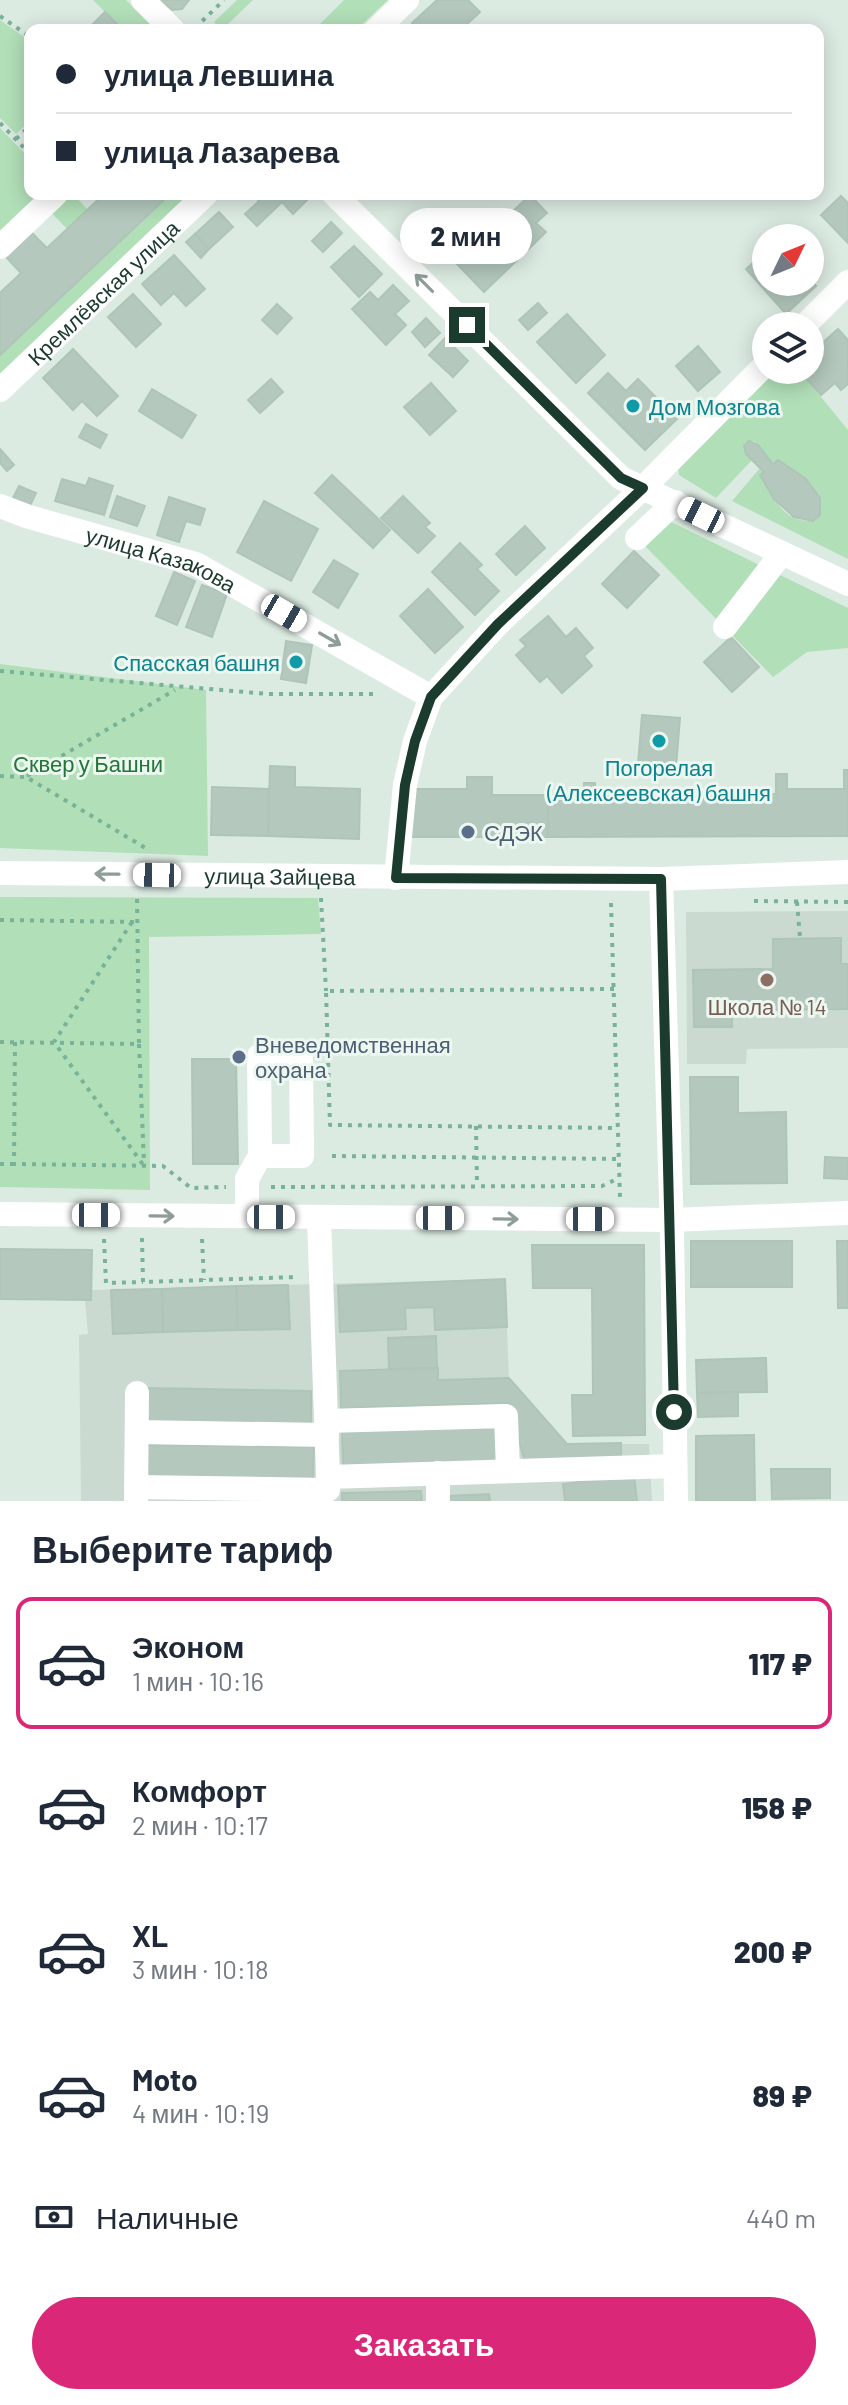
<!DOCTYPE html>
<html lang="ru">
<meta charset="utf-8">
<style>
:root{--surface:#fff;--page:#f2f2f3;--text:#1f2937;--muted:#747a83;--line:#e0e1e3;--accent:#db2777}
body{margin:0;font-family:Barlow,sans-serif;background:var(--page);color:var(--text);height:100vh;display:flex;flex-direction:column;font-size:30px;white-space:nowrap}
*{box-sizing:border-box;margin:0}
p{font-size:26px;color:var(--muted)}
.icon{flex:none;width:44px;height:44px;fill:none;stroke:currentColor;stroke-width:2;stroke-linecap:round;stroke-linejoin:round}
.map{position:relative;height:1501px;overflow:hidden}
.side{display:flex;flex-direction:column;background:var(--surface);flex:1}
.side>*{flex:none}
.banner{position:absolute;left:24px;top:24px;width:800px;height:176px;border-radius:16px;box-shadow:0 4px 20px #0003;display:grid;align-content:center;height:176px;padding:0 32px;background:var(--surface)}
.needle{width:52px;rotate:47deg}
.fabs{position:absolute;left:752px;top:224px;display:grid;gap:16px}
.fabs a{display:grid;place-items:center;width:72px;height:72px;border-radius:50%;background:var(--surface);box-shadow:0 4px 20px #0003;font-size:40px}
.end{position:absolute;width:36px;height:36px;margin:-18px;border:10px solid #1c3b2f;background:#fff;box-shadow:0 0 0 4px #fff}
.from{border-radius:50%}
.bubble{position:absolute;height:56px;border-radius:28px;background:var(--surface);box-shadow:0 4px 20px #0003;font-size:26px;font-weight:800;line-height:56px;text-align:center}
.car{position:absolute;width:24px;height:48px;margin:-24px -12px;border-radius:10px;box-shadow:0 0 6px 2px #0007;background:linear-gradient(#fff 24%,#345 0 40%,#fff 0 76%,#345 0 86%,#fff 0)}
.banner b{display:flex;align-items:center;gap:28px;height:76px;font-size:30px}
.banner b+b{border-top:2px solid var(--line)}
.banner i{width:20px;height:20px;background:var(--text)}
ul{padding:0;list-style:none}
li{display:flex;align-items:center;gap:24px;height:132px;margin:0 16px 12px;padding:0 16px;border:4px solid transparent;border-radius:16px}
li div{flex:1}
li b{display:block;font-size:30px}
li em{font-style:normal;font-weight:800}
li.selected{border-color:var(--accent)}
li>.icon{width:72px;height:72px;stroke-width:1.5}
h2{padding:0 32px;font-size:36px;line-height:96px}
.pay{display:flex;align-items:center;gap:20px;height:88px;padding:0 32px;font-size:30px}
.pay p{margin-inline-start:auto}
.button{display:flex;gap:16px;margin-top:auto;padding:16px 32px}
.button a{flex:1;height:92px;border-radius:48px;background:var(--accent);color:#fff;font-size:32px;font-weight:800;line-height:92px;text-align:center}
.map>svg:first-child{display:block}
.built{fill:#cadad1}
.green{fill:#b1dfb8}
.building{fill:#b4c8bd;stroke:#aec5b8;stroke-width:2}
.lines{fill:none;stroke-linecap:round;stroke-linejoin:round}
.path{stroke:#78b298;stroke-width:4;stroke-dasharray:4 6;stroke-linecap:butt}
.minor{stroke:#fff;stroke-width:24}
.oneway{stroke:#8e9d97}
.route{stroke:#1c3b2f;stroke-width:10}
.culture-dot{fill:#0f9aa8;stroke:#ecf7f0;stroke-width:3}
.service-dot{fill:#5c6f8a;stroke:#ecf7f0;stroke-width:3}
.education-dot{fill:#8d6e63;stroke:#ecf7f0;stroke-width:3}
.labels{text-anchor:middle;dominant-baseline:central;stroke-width:6;stroke-linejoin:round;paint-order:stroke}
.street-label{font-size:22px;fill:#1c3b2f;stroke:#ecf7f0}
.culture-label{font-size:22px;fill:#0d838f;stroke:#ecf7f0;text-anchor:start}
.park-label{font-size:22px;fill:#227638;stroke:#ecf7f0}
.service-label{font-size:22px;fill:#4e5e75;stroke:#ecf7f0;text-anchor:start}
.education-label{font-size:22px;fill:#785e54;stroke:#ecf7f0}
</style>
<div class="map">
<svg width="848" height="1501" viewBox="0 0 848 1501">
<rect width="100%" height="100%" fill="#dcebe2"/>
<g class="built">
<path d="M848,911v137l-101,1 -1,15h-59l-1,-152z"/>
<path d="M505,1279l4,99 58,66h82l3,57h-571l-2,-166 9,-1 -3,-34h6v-10z"/>
</g>
<g class="green">
<path d="M93,0h33l30,30h-33z"/>
<path d="M237,0h16l-25,24 6,6h-13l-7,-8z"/>
<path d="M344,0h44l-32,30h-42z"/>
<path d="M0,20l30,21v80l-14,13 -16,-16z"/>
<path d="M0,128l30,31v35h15l-45,38z"/>
<path d="M69,194h4l15,16 -21,19 -17,-18z"/>
<path d="M170,194h19l-189,181v-20z"/>
<path d="M771,370h28l49,60v129l-116,-58 28,-33c11,18 16,55 53,53l7,-6c-1,-37 -17,-35 -43,-50 -9,-5 -15,-16 -23,-24h-5l3,19 -36,38 -37,-23 -1,-10z"/>
<path d="M671,522l177,86v40l-41,4 -34,25 -128,-131z"/>
<path d="M0,664l206,26 2,166 -208,-8z"/>
<path d="M0,897l318,1 3,36 -172,3 1,253 -150,-3z"/>
</g>
<g class="building">
<path d="M160,0h29l-7,9 -10,1z"/>
<path d="M437,0h31l12,12 -15,14 4,4h-50l-7,-7z"/>
<path d="M105,12l18,18h-36z"/>
<path d="M104,194h66l-170,161v-62l21,-20 -15,-16 26,-24 15,15z"/>
<path d="M252,194h51l5,5 -15,15 -11,-12 -25,24 -12,-12 14,-13z"/>
<path d="M530,195l17,18 -11,10 10,9 -62,60 -27,-28z"/>
<path d="M841,196l7,7v40l-27,-28z"/>
<path d="M219,212l14,15 -24,22 -14,-15z"/>
<path d="M331,222l11,11 -19,19 -11,-11z"/>
<path d="M195,234l14,15 -8,9 -15,-16z"/>
<path d="M354,246l28,28 -23,23 -28,-30z"/>
<path d="M766,251v31h44v-3l6,7 -30,28 -40,-45z"/>
<path d="M174,255l31,34 -19,17 -12,-13 -13,12 -19,-21z"/>
<path d="M393,285l16,16 -14,13 11,11 -20,20 -34,-36 18,-17 8,8z"/>
<path d="M133,294l28,30 -25,23 -28,-30z"/>
<path d="M538,303l9,10 -19,17 -9,-10z"/>
<path d="M277,304l15,14 -15,16 -15,-14z"/>
<path d="M567,314l38,41 -29,28 -39,-41z"/>
<path d="M426,318l14,15 -15,14 -13,-15z"/>
<path d="M838,329l10,11v44l-7,6 -6,-7 -14,12 -22,-25h11v-16z"/>
<path d="M445,338l23,23 -15,16 -24,-22z"/>
<path d="M698,346l22,26 -22,19 -22,-25z"/>
<path d="M73,349l45,47 -21,20 -15,-15 -9,9 -30,-32z"/>
<path d="M608,373l18,18 12,-12 39,40 -32,31 -57,-57z"/>
<path d="M271,379l12,13 -23,21 -12,-13z"/>
<path d="M431,383l25,28 -26,24 -26,-28z"/>
<path d="M152,389l44,26 -14,23 -43,-27z"/>
<path d="M86,424l21,11 -7,13 -21,-11z"/>
<path d="M749,441l9,4 15,19 5,-4 28,19 14,19v17l-7,6 -19,-4 -20,-18 -14,-24 4,-3 -18,-18 -2,-8z"/>
<path d="M1,450l13,15 -7,6 -7,-8z"/>
<path d="M332,475l58,55 -17,18 -58,-55z"/>
<path d="M89,478l24,8 -9,29 -49,-14 7,-22 24,7z"/>
<path d="M19,486l17,7 -8,17 -17,-8z"/>
<path d="M117,496l28,10 -8,20 -27,-9z"/>
<path d="M403,496l27,27 -5,4 10,9 -17,17 -37,-35z"/>
<path d="M169,497l36,12 -5,16 -14,-4 -7,21 -22,-7z"/>
<path d="M264,501l54,28 -27,52 -54,-29z"/>
<path d="M525,526l20,22 -29,27 -20,-21z"/>
<path d="M460,543l22,22 -5,4 22,22 -24,24 -43,-43z"/>
<path d="M634,551l25,24 -32,33 -25,-24z"/>
<path d="M334,560l24,14 -20,34 -25,-16z"/>
<path d="M174,572l21,9 -18,44 -21,-9z"/>
<path d="M202,585l25,9 -15,43 -26,-10z"/>
<path d="M428,589l35,38 -28,26 -35,-37z"/>
<path d="M548,616l18,21 10,-9 17,20 -9,8 8,10 -30,27 -15,-17 -7,6 -24,-27 10,-9 -6,-6z"/>
<path d="M731,637l28,30 -27,25 -28,-30z"/>
<path d="M286,641l26,4 -6,38 -25,-4z"/>
<path d="M642,715l38,3 -4,49 -38,-3z"/>
<path d="M270,766l25,1v20l65,2 -1,50 -91,-3z"/>
<path d="M844,770h4v66l-300,1v-42h36v-12h11v11h181v-20h11v15h57z"/>
<path d="M467,777h25v18h56v42h-136v-48h55z"/>
<path d="M212,787l57,2 -1,47 -57,-1z"/>
<path d="M841,938v26h7v45l-116,1v17h-38l-1,-57 80,-1v-30z"/>
<path d="M192,1059h44l2,105h-45z"/>
<path d="M690,1077h48v36l48,-1 1,71 -96,1z"/>
<path d="M825,1157l23,1v21l-24,-1z"/>
<rect x="691" y="1241" width="101" height="46"/>
<path d="M837,1241h11v67h-10z"/>
<path d="M532,1245h112l1,190 -72,1 -1,-41h21l-1,-107h-59z"/>
<path d="M0,1249l92,1 -1,50 -91,-1z"/>
<path d="M505,1279l2,48 -72,3 -1,-23 -29,1 1,21 -66,3 -2,-46z"/>
<path d="M288,1285l2,44 -52,1 -2,-44z"/>
<path d="M236,1286l2,44 -75,2 -1,-43z"/>
<path d="M162,1289l1,43 -50,2 -2,-44z"/>
<path d="M436,1336l1,32 -48,1 -1,-31z"/>
<path d="M766,1358l1,34 -70,1 -1,-33z"/>
<path d="M438,1368v12l71,-2 58,66 54,-1v17l-96,3 -16,-60 -168,5 -1,-37z"/>
<path d="M142,1388l169,3v33l-170,-3z"/>
<path d="M738,1392v24l-40,1 -1,-24z"/>
<path d="M497,1426l1,35 -155,4 -1,-34z"/>
<path d="M754,1435l1,66h-59v-65z"/>
<path d="M141,1445l173,2 -1,33 -172,-2z"/>
<path d="M771,1469h59v29l-58,1z"/>
<path d="M634,1475l3,26h-72l-2,-17z"/>
<path d="M421,1491l1,10h-80v-8z"/>
<path d="M489,1494l1,7h-41l-1,-5z"/>
</g>
<g class="lines">
<g class="path">
<path d="M0,16l30,21"/>
<path d="M195,28l29,-28"/>
<path d="M0,123l30,31"/>
<path d="M16,139l14,-13"/>
<path d="M0,671l268,23h109"/>
<path d="M0,776l26,1 123,73"/>
<path d="M27,776l148,-86"/>
<path d="M321,898l5,93"/>
<path d="M754,901l94,1"/>
<path d="M797,902l3,36"/>
<path d="M611,903l9,295"/>
<path d="M0,920l134,2"/>
<path d="M132,922l-78,120 90,124"/>
<path d="M614,989l-288,2 4,134 288,3"/>
<path d="M0,1042l139,2 -2,-147"/>
<path d="M15,1042l-1,122 149,2 28,22 35,-1"/>
<path d="M139,1044l5,119"/>
<path d="M476,1126l1,60"/>
<path d="M332,1156l287,3"/>
<path d="M0,1164h14"/>
<path d="M271,1187l331,-1 17,-8"/>
<path d="M142,1238l1,44 154,-5"/>
<path d="M104,1239l2,44 37,-1"/>
<path d="M202,1239l2,41"/>
</g>
<g class="minor">
<path d="M143,0l30,30"/>
<path d="M376,30l31,-30"/>
<path d="M334,194l287,284 227,106"/>
<path d="M0,247l56,-53"/>
<path d="M804,326l44,-44"/>
<path id="s1" d="M0,390l206,-196"/>
<path id="s2" d="M0,506l29,11 167,47 235,133"/>
<path d="M637,538l38,-36"/>
<path d="M725,627l57,-74"/>
<path id="s3" d="M0,873l661,6 187,-7"/>
<path d="M396,878l9,-93 10,-44 16,-44 67,-73 145,-136 123,-124"/>
<path d="M661,879l11,352 4,270"/>
<path d="M0,1214l671,6 177,-7"/>
<path d="M247,1216v-37l13,-23 -1,-100h42l1,100h-42"/>
<path d="M319,1217l9,260 347,-11"/>
<path d="M326,1421l180,-5 2,55"/>
<path d="M137,1432l190,3"/>
<path d="M438,1473v28"/>
<path d="M136,1487l192,3"/>
<path d="M136,1501l1,-108"/>
</g>
</g>
<defs><path id="oneway-shaft" d="M-6 0H5M1.5-3L5.5 0L1.5 3" fill="none" stroke-width="1.6" stroke-linecap="round" stroke-linejoin="round" transform="scale(2)"/></defs>
<g class="oneway">
<use href="#oneway-shaft" transform="translate(424 283) rotate(-135)"/>
<use href="#oneway-shaft" transform="translate(330 639) rotate(30)"/>
<use href="#oneway-shaft" transform="translate(107 874) rotate(-179)"/>
<use href="#oneway-shaft" transform="translate(162 1216) rotate(1)"/>
<use href="#oneway-shaft" transform="translate(506 1219) rotate(1)"/>
</g>
<g class="lines">
<path class="route" d="M467,325l154,153 22,10 -145,136 -67,73 -16,44 -10,44 -9,93 265,1 13,533"/>
</g>
<g class="culture-dot">
<circle cx="633" cy="406" r="8"/>
<circle cx="296" cy="662" r="8"/>
<circle cx="659" cy="741" r="8"/>
</g>
<g class="service-dot">
<circle cx="468" cy="832" r="8"/>
<circle cx="239" cy="1057" r="8"/>
</g>
<circle class="education-dot" cx="767" cy="980" r="8"/>
<g class="labels">
<g class="street-label">
<text stroke="none"><textPath href="#s1" startOffset="142">Кремлёвская улица</textPath></text>
<text stroke="none"><textPath href="#s2" startOffset="170">улица Казакова</textPath></text>
<text stroke="none"><textPath href="#s3" startOffset="280">улица Зайцева</textPath></text>
</g>
<g class="culture-label">
<text x="649" y="406">Дом Мозгова</text>
<text x="280" y="662" text-anchor="end">Спасская башня</text>
<text x="659" y="767" text-anchor="middle">Погорелая<tspan x="659" dy="25">(Алексеевская) башня</tspan></text>
</g>
<g class="park-label">
<text x="88" y="763">Сквер у Башни</text>
</g>
<g class="service-label">
<text x="484" y="832">СДЭК</text>
<text x="255" y="1044">Вневедомственная<tspan x="255" dy="25">охрана</tspan></text>
</g>
<g class="education-label">
<text x="767" y="1006">Школа № 14</text>
</g>
</g>
</svg>
<div class="fabs">
<a><svg class="needle" viewBox="-14 -14 28 28"><path d="M0-13l5 13h-10z" fill="#e53935"/><path d="M0 13l5-13h-10z" fill="#747a83"/></svg></a>
<a><svg class="icon" aria-label="layers" viewBox="0 0 24 24"><path d="M12 4l9 5-9 5-9-5zM3 14l9 5 9-5"/></svg></a>
</div>
<i class="end from" style="left:674px;top:1412px"></i>
<i class="end" style="left:467px;top:325px"></i>
<div class="bubble" style="left:400px;top:208px;width:132px">2 мин</div>
<i class="car" style="left:701px;top:515px;rotate:296deg"></i>
<i class="car" style="left:284px;top:613px;rotate:120deg"></i>
<i class="car" style="left:157px;top:875px;rotate:271deg"></i>
<i class="car" style="left:96px;top:1215px;rotate:90deg"></i>
<i class="car" style="left:271px;top:1217px;rotate:90deg"></i>
<i class="car" style="left:440px;top:1218px;rotate:90deg"></i>
<i class="car" style="left:590px;top:1219px;rotate:90deg"></i>
<div class="banner">
<b><i class="from"></i>улица Левшина</b>
<b><i></i>улица Лазарева</b>
</div>
</div>
<section class="side">
<h2>Выберите тариф</h2>
<ul>
<li class="selected"><svg class="icon" aria-label="car" viewBox="0 0 24 24"><path d="M5 17H2v-5l4-1 3-4h7l3 4 3 1v5h-3M9 17h6M6 11h13"/><circle cx="7" cy="17" r="2"/><circle cx="17" cy="17" r="2"/></svg><div><b>Эконом</b><p>1 мин · 10:16</p></div><em>117 ₽</em></li>
<li><svg class="icon" aria-label="car" viewBox="0 0 24 24"><path d="M5 17H2v-5l4-1 3-4h7l3 4 3 1v5h-3M9 17h6M6 11h13"/><circle cx="7" cy="17" r="2"/><circle cx="17" cy="17" r="2"/></svg><div><b>Комфорт</b><p>2 мин · 10:17</p></div><em>158 ₽</em></li>
<li><svg class="icon" aria-label="car" viewBox="0 0 24 24"><path d="M5 17H2v-5l4-1 3-4h7l3 4 3 1v5h-3M9 17h6M6 11h13"/><circle cx="7" cy="17" r="2"/><circle cx="17" cy="17" r="2"/></svg><div><b>XL</b><p>3 мин · 10:18</p></div><em>200 ₽</em></li>
<li><svg class="icon" aria-label="car" viewBox="0 0 24 24"><path d="M5 17H2v-5l4-1 3-4h7l3 4 3 1v5h-3M9 17h6M6 11h13"/><circle cx="7" cy="17" r="2"/><circle cx="17" cy="17" r="2"/></svg><div><b>Moto</b><p>4 мин · 10:19</p></div><em>89 ₽</em></li>
</ul>
<div class="pay"><svg class="icon" aria-label="cash" viewBox="0 0 24 24"><path d="M3 7h18v10H3z"/><circle cx="12" cy="12" r="2"/></svg>Наличные<p>440 m</p></div>
<div class="button"><a>Заказать</a></div>
</section>
